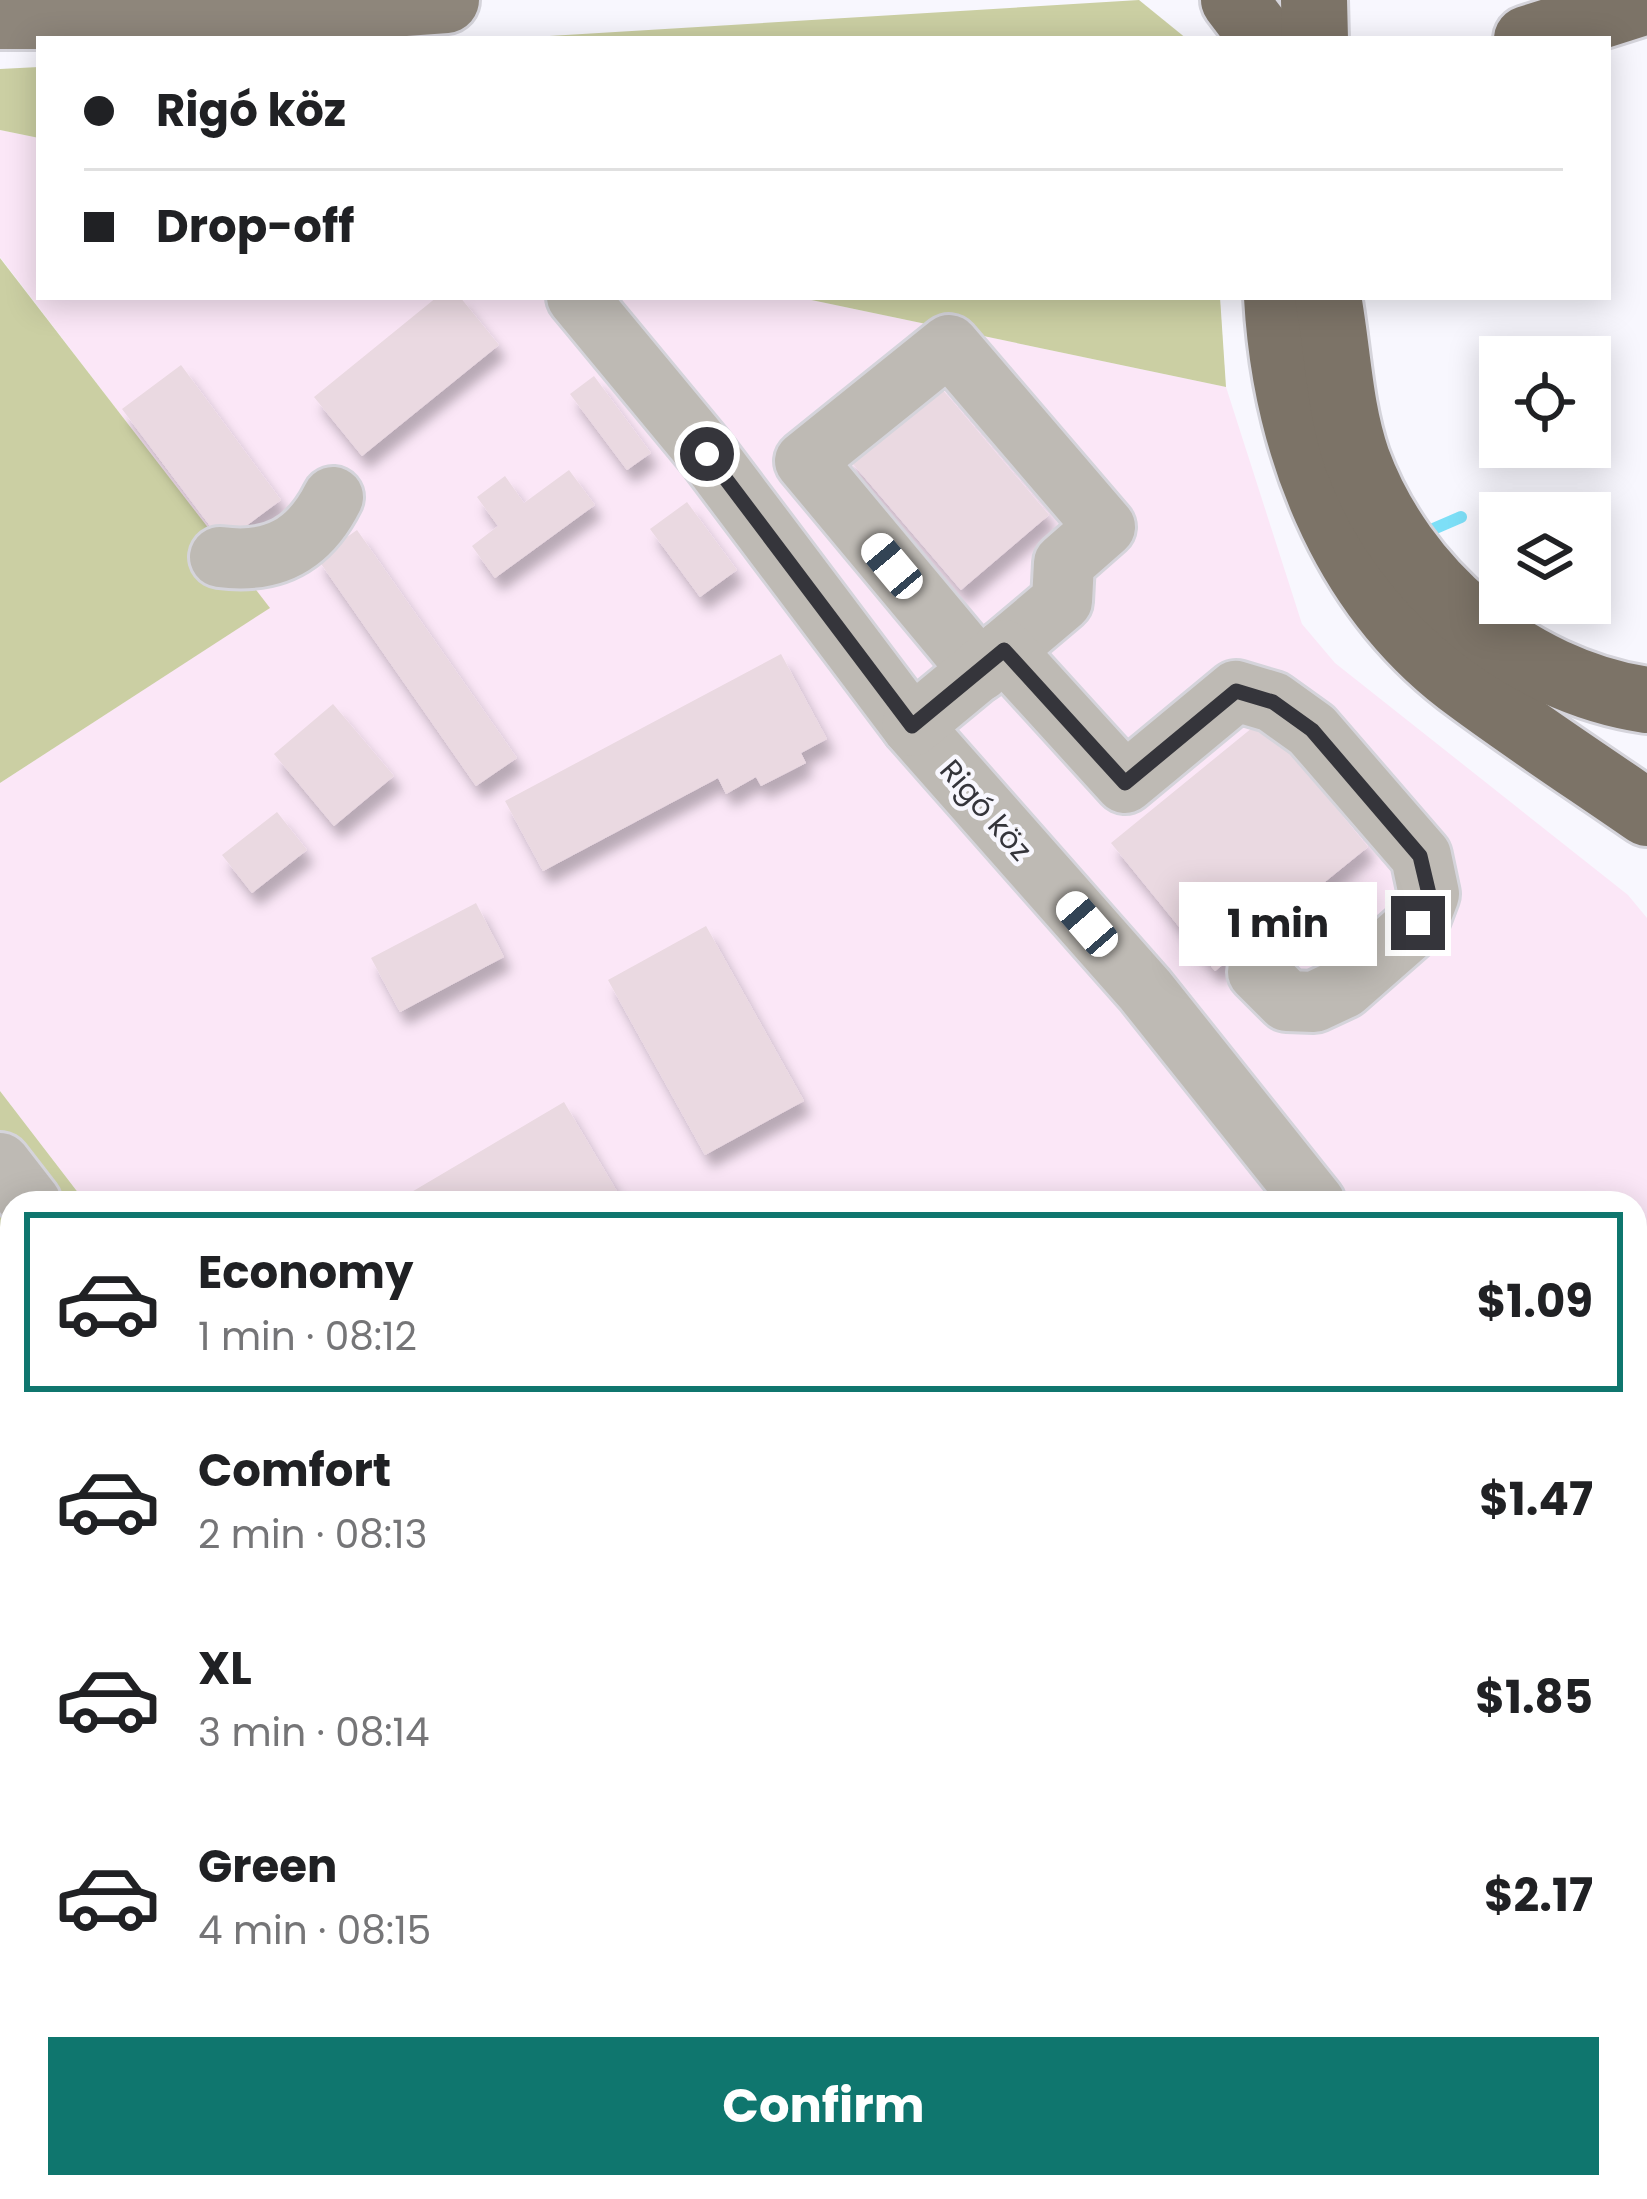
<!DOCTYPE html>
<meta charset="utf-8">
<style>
:root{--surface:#fff;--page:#f2f2f2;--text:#202124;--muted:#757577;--line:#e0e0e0;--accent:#0f766e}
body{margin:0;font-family:Poppins,sans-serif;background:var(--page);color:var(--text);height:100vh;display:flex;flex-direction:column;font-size:45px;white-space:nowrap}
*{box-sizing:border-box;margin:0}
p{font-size:39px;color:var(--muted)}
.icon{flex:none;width:66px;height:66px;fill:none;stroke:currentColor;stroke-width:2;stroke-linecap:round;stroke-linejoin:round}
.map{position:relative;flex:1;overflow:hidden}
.drawer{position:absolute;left:0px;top:1191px;width:1647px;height:1008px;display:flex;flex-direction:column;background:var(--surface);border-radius:36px 36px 0 0;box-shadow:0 6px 30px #0003}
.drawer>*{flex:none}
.guide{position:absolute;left:36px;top:36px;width:1575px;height:264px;border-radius:0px;box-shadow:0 6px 30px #0003;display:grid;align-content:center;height:264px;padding:0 48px;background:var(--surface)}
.buttons{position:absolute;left:1479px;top:336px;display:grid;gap:24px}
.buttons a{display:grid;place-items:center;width:132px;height:132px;border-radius:0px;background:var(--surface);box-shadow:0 6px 30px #0003;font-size:60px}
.end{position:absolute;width:54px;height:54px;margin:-27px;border:15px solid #35353b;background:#fff;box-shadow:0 0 0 6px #fff}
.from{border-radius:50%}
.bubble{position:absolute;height:84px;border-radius:0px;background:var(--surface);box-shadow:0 6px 30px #0003;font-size:39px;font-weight:700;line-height:84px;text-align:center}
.car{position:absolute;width:36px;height:72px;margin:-36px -18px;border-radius:15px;box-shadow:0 0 9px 3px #0007;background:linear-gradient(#fff 24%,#345 0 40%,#fff 0 76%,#345 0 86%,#fff 0)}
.guide b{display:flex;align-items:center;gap:42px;height:114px;font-size:45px}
.guide b+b{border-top:3px solid var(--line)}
.guide i{width:30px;height:30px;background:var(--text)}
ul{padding:21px 0 0;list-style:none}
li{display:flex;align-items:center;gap:36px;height:180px;margin:0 24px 18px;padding:0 24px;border:6px solid transparent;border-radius:0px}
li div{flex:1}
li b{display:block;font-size:45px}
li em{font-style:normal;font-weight:700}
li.active{border-color:var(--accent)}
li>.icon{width:108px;height:108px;stroke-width:1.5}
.action{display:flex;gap:24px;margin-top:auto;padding:24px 48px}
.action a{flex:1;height:138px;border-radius:0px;background:var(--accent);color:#fff;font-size:48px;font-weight:700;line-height:138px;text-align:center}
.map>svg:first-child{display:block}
.industrial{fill:#fbe7f7}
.green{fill:#cbcfa3}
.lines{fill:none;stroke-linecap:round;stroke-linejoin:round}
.stream{stroke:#7ddff7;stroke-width:12}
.building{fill:#ead9e1;filter:url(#shadow)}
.minor-casing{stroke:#d5d4db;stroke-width:66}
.major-casing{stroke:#d5d4db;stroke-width:72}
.highway-casing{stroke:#d5d4db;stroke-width:72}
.minor{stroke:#bebab4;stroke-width:60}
.major{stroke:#8e867b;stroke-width:66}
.highway{stroke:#7c7367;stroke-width:66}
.route{stroke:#35353b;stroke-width:15}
.labels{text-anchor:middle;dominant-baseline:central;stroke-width:9;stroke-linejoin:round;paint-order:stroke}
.street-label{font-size:30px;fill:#35353b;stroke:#f8f7fe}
</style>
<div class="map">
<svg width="1647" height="2199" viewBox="0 0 1647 2199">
<defs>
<filter id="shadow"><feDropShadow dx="7" dy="13" stdDeviation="6" flood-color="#0004"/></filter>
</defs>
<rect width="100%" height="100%" fill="#f8f7fe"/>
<g class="industrial">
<path d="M0,130l39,8v159h758l429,90 76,237 33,39 293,232 19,23v501l-12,7v-223h-1549l-86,-112v-308l269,-175 -269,-351z"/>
<path d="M1635,1510l12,15v588l-12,8z"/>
</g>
<g class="green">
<path d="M1139,0l48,39h-686z"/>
<path d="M39,67v71l-39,-8v-61z"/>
<path d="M0,258l270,350 -270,175z"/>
<path d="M797,297h423l6,90z"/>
<path d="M0,1091l86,112h-74v984h1445l9,12h-1466z"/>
<path d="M1647,1419v106l-12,-15v-84z"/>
<path d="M1647,2113v86h-137l19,-12h106v-66z"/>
</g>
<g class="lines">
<path class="stream" d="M1417,536l44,-19"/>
</g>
<g class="building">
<path d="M437,297h23l39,48 -137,111 -48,-59z"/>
<path d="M181,365l100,135 -58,43 -101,-134z"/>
<path d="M594,376l57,77 -24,17 -57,-76z"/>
<path d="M936,382l113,133 -88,75 -114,-133z"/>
<path d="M569,470l26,35 -100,73 -23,-32 26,-20 -21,-29 28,-21 19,27z"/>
<path d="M687,502l50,68 -37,27 -50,-68z"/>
<path d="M357,530l160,228 -41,28 -159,-228z"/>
<path d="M781,654l46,85 -26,14 5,10 -45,23 -5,-9 -30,17 -8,-16 -175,93 -38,-70z"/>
<path d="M333,704l61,72 -60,50 -60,-72z"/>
<path d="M1263,719l105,128 -153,124 -104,-128z"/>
<path d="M277,812l30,38 -55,43 -30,-38z"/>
<path d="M476,903l28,54 -104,55 -29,-54z"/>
<path d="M706,926l98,175 -99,54 -97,-175z"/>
<path d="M564,1102l60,101h-231z"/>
<path d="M12,1336v35l-12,4v-34z"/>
<path d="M1647,1838v226l-12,7v-226z"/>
<path d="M841,2187h106l-17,12h-81z"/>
<path d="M956,2187h43l-18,12h-17z"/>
</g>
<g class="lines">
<g class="minor-casing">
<g id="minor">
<path d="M577,297l130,157 205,272 233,264 170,213"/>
<path d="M220,557c53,7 89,-12 113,-60"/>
<path d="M980,671l-175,-210 144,-116 156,182 -41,36 -2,38 -58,49"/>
<path d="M912,726l92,-76 121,133 111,-92 37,11 39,28 109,126 8,38 -11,29 -74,65 -30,14 -27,-1 -29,-29"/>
<path d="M0,1163l31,40"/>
<path d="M1635,1606l12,13"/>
<path d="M1636,1703l11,18"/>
<path d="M764,2187l9,12"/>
</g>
</g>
<g class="major-casing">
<path id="major" d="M0,16h227l219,-16"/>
</g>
<g class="highway-casing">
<g id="highway">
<path d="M1234,0l28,37"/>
<path d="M1314,0l1,39"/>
<path d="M1527,39l120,-38"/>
<path d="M1277,297c8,145 63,293 182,385 61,46 126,88 188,131"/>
<path d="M1328,297c10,54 11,110 29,162 45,123 161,222 290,241"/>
</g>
</g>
<use href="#minor" class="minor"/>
<use href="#major" class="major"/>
<use href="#highway" class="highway"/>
</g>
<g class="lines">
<path class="route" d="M707,454l205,272 92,-76 121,133 111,-92 37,11 39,28 108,126 9,38 -11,29"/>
</g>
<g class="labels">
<g class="street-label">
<text transform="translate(986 810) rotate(49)">Rigó köz</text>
</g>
</g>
</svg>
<div class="buttons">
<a><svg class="icon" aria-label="locate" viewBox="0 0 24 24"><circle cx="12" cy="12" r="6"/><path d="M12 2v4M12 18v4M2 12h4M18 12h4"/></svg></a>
<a><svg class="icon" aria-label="layers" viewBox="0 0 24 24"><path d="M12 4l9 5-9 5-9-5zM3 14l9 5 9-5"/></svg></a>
</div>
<i class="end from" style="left:707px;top:454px"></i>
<i class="end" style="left:1418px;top:923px"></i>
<div class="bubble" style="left:1179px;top:882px;width:198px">1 min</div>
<i class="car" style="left:892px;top:566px;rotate:320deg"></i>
<i class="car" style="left:1087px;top:924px;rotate:319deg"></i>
<div class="guide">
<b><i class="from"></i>Rigó köz</b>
<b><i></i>Drop-off</b>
</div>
<section class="drawer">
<ul>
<li class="active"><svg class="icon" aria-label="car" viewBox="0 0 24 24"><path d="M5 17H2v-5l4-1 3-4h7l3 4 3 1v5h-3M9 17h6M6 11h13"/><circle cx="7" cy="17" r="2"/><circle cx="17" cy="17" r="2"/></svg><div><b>Economy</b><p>1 min · 08:12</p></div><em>$1.09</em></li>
<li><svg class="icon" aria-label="car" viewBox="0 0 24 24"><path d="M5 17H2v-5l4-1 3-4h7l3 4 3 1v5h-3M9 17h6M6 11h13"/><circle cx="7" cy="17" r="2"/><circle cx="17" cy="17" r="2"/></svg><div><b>Comfort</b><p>2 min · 08:13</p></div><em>$1.47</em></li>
<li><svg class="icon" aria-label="car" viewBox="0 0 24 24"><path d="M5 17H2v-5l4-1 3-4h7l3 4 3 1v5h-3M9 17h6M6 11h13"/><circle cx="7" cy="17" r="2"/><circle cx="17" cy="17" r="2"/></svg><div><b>XL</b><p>3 min · 08:14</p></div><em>$1.85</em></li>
<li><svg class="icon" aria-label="car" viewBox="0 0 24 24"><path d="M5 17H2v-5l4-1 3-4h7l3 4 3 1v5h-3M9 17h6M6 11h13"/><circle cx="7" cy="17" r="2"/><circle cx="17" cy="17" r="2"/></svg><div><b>Green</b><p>4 min · 08:15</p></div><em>$2.17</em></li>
</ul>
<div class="action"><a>Confirm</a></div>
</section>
</div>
